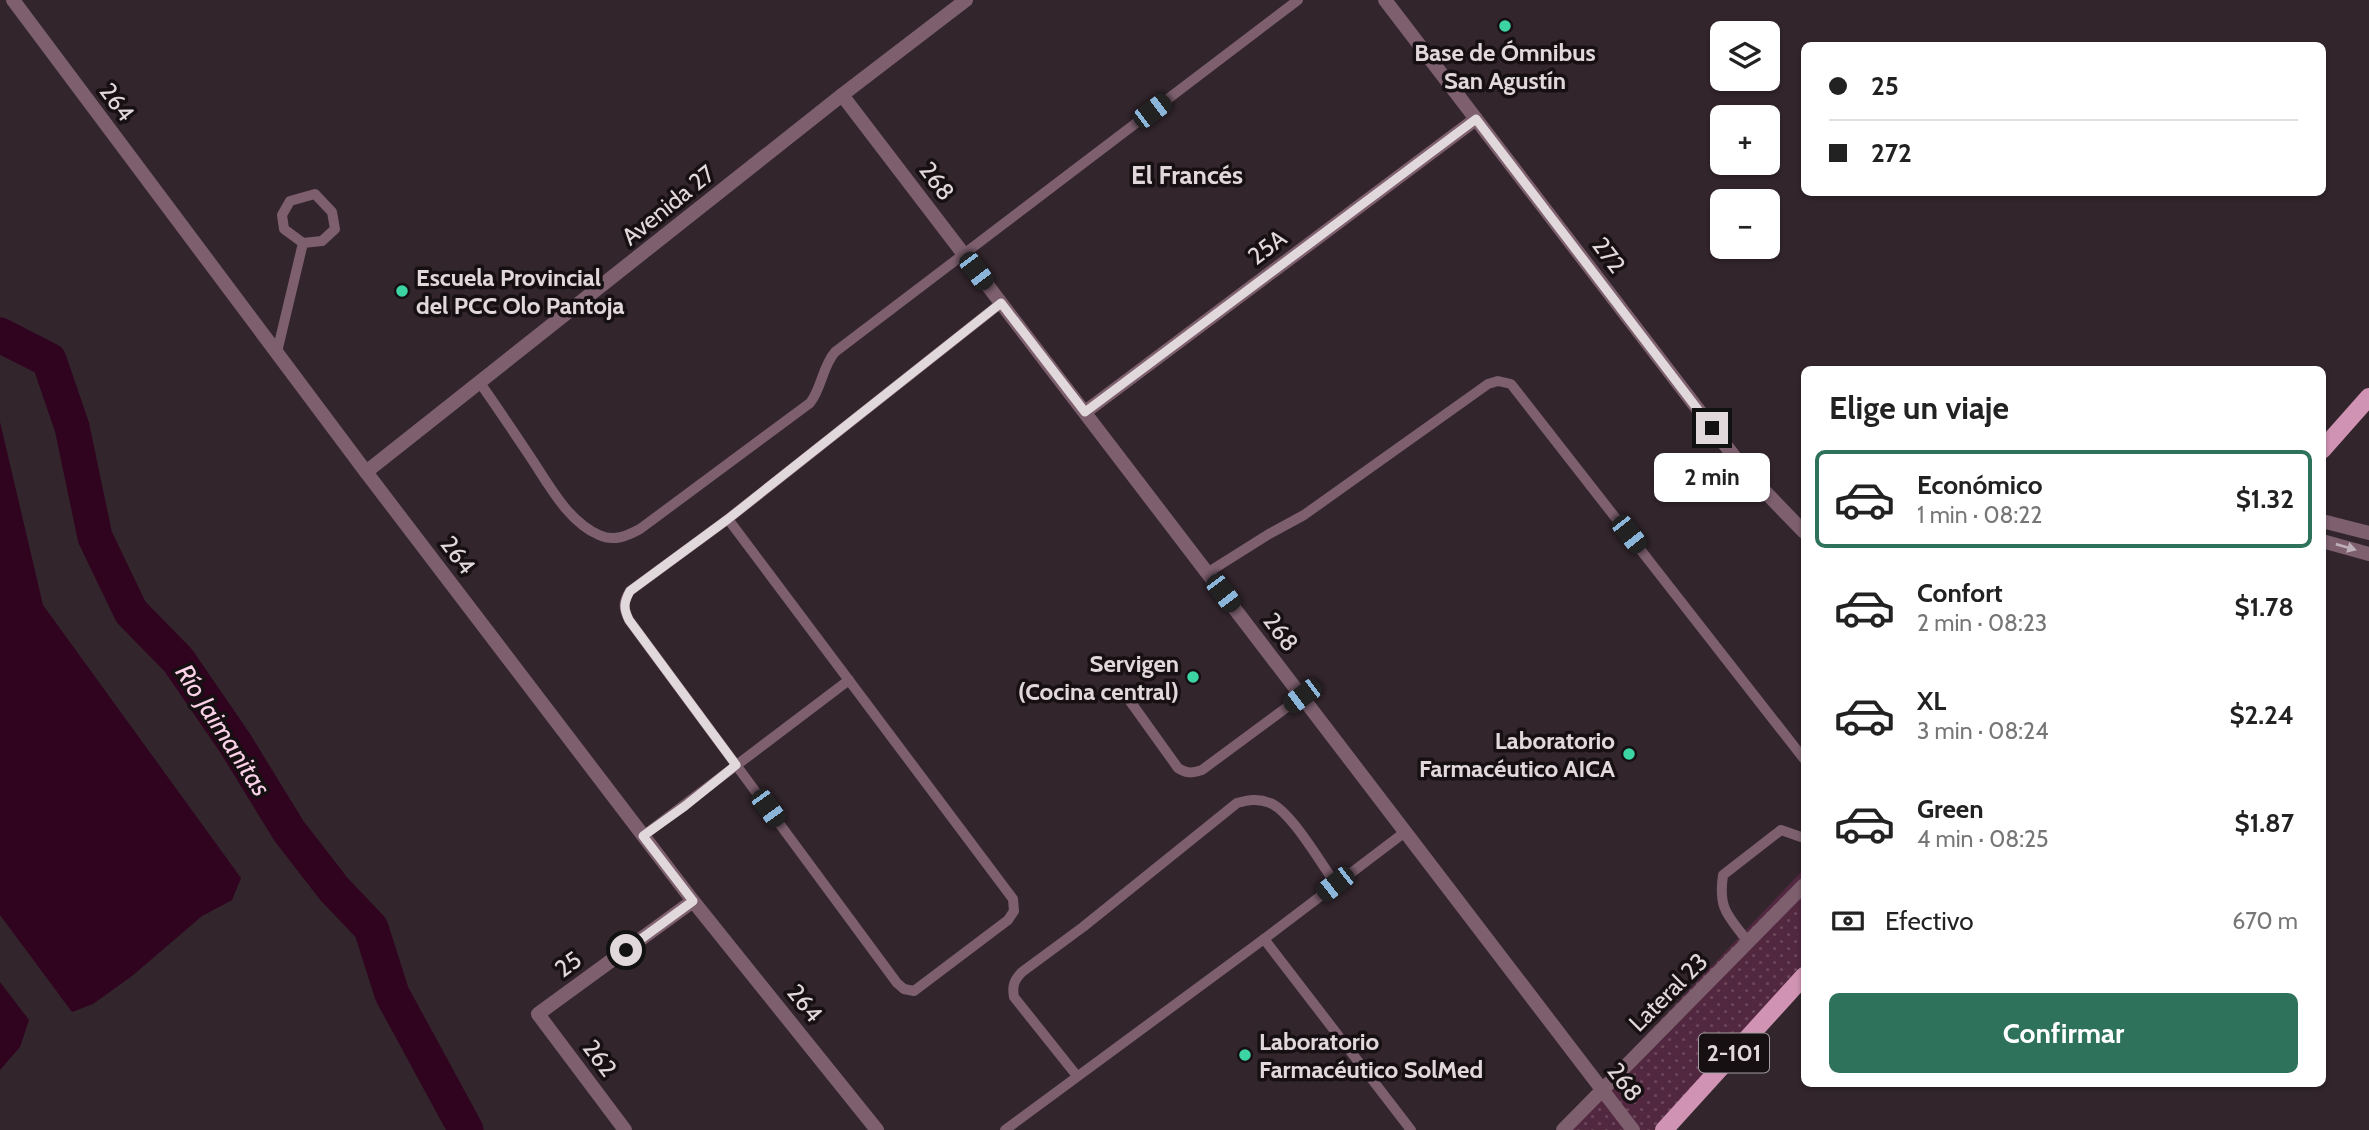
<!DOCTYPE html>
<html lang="es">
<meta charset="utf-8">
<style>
:root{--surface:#fff;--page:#f6f6f6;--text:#222;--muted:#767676;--line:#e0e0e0;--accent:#2e725c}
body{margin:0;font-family:Cabin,sans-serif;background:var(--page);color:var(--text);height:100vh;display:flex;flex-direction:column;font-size:26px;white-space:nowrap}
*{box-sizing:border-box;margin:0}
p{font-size:23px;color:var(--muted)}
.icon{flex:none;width:38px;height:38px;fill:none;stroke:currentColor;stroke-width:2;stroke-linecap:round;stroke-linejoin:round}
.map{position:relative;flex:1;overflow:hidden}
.panel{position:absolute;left:1801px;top:366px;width:525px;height:721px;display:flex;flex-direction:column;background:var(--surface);border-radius:10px;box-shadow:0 2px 5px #0004}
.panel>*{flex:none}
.hud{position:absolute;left:1801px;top:42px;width:525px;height:154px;border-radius:10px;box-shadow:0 2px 5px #0004;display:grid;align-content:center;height:154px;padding:0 28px;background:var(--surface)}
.controls{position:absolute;left:1710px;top:21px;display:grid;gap:14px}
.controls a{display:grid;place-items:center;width:70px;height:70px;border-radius:10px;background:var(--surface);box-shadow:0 2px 5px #0004;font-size:35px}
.end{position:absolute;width:32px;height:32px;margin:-16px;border:9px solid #e1d8dc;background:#111;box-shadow:0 0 0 4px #111}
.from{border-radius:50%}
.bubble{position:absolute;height:49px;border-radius:10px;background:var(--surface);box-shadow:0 2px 5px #0004;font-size:23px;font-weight:700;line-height:49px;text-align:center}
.car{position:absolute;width:21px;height:42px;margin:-21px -10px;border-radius:9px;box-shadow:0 0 5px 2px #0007;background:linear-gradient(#222 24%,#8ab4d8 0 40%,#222 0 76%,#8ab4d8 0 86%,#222 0)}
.hud b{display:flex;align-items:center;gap:24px;height:66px;font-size:26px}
.hud b+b{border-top:2px solid var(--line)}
.hud i{width:18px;height:18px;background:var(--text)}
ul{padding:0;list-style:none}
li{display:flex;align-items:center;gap:21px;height:98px;margin:0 14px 10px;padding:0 14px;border:4px solid transparent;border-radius:10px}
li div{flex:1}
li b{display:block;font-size:26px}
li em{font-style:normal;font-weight:700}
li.on{border-color:var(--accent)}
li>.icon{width:63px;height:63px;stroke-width:1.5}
h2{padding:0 28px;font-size:32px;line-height:84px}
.pay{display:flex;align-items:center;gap:18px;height:77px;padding:0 28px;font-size:26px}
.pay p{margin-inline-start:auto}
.primary-button{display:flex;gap:14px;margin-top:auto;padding:14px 28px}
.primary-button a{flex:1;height:80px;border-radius:10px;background:var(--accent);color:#fff;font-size:28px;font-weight:700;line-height:80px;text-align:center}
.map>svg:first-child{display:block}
.grass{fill:url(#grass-dots)}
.water{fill:#30031f}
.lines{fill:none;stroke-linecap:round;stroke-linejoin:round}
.river{stroke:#30031f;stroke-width:35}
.service{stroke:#7d5f6e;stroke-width:10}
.minor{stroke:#7d5f6e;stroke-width:14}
.tertiary{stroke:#7d5f6e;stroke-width:14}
.primary{stroke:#d193b3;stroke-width:18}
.oneway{fill:#beaeb6}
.route{stroke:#e1d8dc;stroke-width:9}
.poi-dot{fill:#3dd4a3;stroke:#161013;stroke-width:2.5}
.labels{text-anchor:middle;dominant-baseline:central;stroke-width:7;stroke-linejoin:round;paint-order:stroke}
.shield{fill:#161013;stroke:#a49ca0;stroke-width:2}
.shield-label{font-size:23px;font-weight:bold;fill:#e1d8dc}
.poi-label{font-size:24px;font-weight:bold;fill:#e1d8dc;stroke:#161013;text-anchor:start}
.street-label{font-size:24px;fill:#e1d8dc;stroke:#161013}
.neighbourhood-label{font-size:26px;font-weight:bold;fill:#e1d8dc;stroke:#161013}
.water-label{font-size:26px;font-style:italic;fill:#fad1e6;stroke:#161013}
</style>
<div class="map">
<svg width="2369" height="1130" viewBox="0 0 2369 1130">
<defs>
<pattern id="grass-dots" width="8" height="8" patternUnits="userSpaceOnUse" patternTransform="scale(1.75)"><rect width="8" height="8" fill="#522840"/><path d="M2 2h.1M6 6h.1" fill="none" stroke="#6b465b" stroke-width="1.8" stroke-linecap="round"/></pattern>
</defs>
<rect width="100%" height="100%" fill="#32252c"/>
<path class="grass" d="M1804,869v102l-149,159h-99z"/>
<g class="water">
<path d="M0,422l43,183 198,273 -9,22 -30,16 -70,60 -39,28 -21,8 -72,-97z"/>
<path d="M0,982l29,38 -9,27 -20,23z"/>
</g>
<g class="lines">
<path class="river" d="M0,335l49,25 23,67 23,110 36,75 47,48 57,83 54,88 45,58 37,39 21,66 74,136"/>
<g class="service">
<path d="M277,352l26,-109 19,-2 13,-12 -3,-17 -17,-18 -25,7 -8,14 2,14 19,14"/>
<path d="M480,383c17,24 33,48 49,72 19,28 38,66 70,80 15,7 28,1 41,-6l170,-126c12,-15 12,-36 25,-51l463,-352"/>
<path d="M728,519l285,380 1,12 -6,9 -94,71 -10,-2 -7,-6 -268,-363c-6,-12 -6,-18 1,-29l98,-72 273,-216"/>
<path d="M1207,573l62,-39 35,-19 184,-131 10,-3 13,3 293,375"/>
<path d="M1122,690l56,78c9,6 14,5 24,2l100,-74"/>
<path d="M643,836l206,-156"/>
<path d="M1264,939l147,191"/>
<path d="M1748,942c-20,-27 -30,-32 -25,-67l58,-45 23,8"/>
<path d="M1077,1076l-63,-79c-2,-11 0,-17 8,-25l61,-45 154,-124c11,-3 21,-5 33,0 21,8 51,61 66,81"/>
<path d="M1005,1130l259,-191 141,-107"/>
</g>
<g class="minor">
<path d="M842,95l791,1035"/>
<path d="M1085,412l391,-293"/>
<path d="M2322,521l47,12"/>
<path d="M2322,541l47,13"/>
<path d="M625,1130l-87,-116 155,-113"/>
<path d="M1563,1130l241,-245"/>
</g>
<g class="tertiary">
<path d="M13,0l353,472 327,429 184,229"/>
<path d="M1385,0l361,472 58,60"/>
<path d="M366,472l476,-377 124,-95"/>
</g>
<g class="primary">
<path d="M2322,450l47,-53"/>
<path d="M1664,1130l140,-154"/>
</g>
</g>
<defs><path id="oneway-solid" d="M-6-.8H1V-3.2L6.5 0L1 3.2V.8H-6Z" transform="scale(1.75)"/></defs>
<use class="oneway" href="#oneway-solid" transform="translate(2346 547) rotate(16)"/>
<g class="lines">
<path class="route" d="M626,950l67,-49 -50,-65 42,-30 51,-41 -107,-145c-6,-12 -5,-18 1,-29l98,-72 273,-216 84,109 391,-293 236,309"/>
</g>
<g class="poi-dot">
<circle cx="1505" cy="26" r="7"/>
<circle cx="402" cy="291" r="7"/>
<circle cx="1193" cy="677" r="7"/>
<circle cx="1629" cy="754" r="7"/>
<circle cx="1245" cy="1055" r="7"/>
</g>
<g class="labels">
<rect class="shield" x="1699" y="1033.5" width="70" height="39" rx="5"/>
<g class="shield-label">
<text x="1734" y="1053">2-101</text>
</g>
<g class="poi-label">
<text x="1505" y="52" text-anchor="middle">Base de Ómnibus<tspan x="1505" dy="28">San Agustín</tspan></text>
<text x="416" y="277">Escuela Provincial<tspan x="416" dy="28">del PCC Olo Pantoja</tspan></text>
<text x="1179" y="663" text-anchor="end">Servigen<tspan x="1179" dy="28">(Cocina central)</tspan></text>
<text x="1615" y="740" text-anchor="end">Laboratorio<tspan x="1615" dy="28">Farmacéutico AICA</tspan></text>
<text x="1259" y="1041">Laboratorio<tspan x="1259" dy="28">Farmacéutico SolMed</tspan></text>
</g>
<g class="street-label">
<text transform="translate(117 102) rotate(53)">264</text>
<text transform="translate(937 181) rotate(53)">268</text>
<text transform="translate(668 205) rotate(-39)">Avenida 27</text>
<text transform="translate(1267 247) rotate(-37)">25A</text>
<text transform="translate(1609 255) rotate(53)">272</text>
<text transform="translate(458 555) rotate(53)">264</text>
<text transform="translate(1281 632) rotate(53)">268</text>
<text transform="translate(568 964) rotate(-36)">25</text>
<text transform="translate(1668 992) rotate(-45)">Lateral 23</text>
<text transform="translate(805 1003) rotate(51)">264</text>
<text transform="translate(600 1058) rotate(53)">262</text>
<text transform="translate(1625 1082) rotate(53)">268</text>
</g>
<g class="neighbourhood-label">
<text x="1187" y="175">El Francés</text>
</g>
<g class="water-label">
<text transform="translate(223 730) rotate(57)">Río Jaimanitas</text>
</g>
</g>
</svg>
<div class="controls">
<a><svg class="icon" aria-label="layers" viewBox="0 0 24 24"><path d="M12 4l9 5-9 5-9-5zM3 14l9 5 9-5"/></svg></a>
<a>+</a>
<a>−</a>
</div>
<i class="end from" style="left:626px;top:950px"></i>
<i class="end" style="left:1712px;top:428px"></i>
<div class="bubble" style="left:1654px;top:453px;width:116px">2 min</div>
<i class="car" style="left:1152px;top:111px;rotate:53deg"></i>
<i class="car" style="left:976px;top:271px;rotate:143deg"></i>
<i class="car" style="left:1629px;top:534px;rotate:142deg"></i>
<i class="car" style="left:1223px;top:593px;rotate:143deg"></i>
<i class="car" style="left:1302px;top:696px;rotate:233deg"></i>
<i class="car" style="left:768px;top:808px;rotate:144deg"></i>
<i class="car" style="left:1335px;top:884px;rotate:232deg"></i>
<div class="hud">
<b><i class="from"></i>25</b>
<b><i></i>272</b>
</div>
<section class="panel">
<h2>Elige un viaje</h2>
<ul>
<li class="on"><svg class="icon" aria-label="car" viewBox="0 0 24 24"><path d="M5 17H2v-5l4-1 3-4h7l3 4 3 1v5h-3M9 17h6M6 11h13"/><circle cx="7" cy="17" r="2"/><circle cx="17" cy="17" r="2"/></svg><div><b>Económico</b><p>1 min · 08:22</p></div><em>$1.32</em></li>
<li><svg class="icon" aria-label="car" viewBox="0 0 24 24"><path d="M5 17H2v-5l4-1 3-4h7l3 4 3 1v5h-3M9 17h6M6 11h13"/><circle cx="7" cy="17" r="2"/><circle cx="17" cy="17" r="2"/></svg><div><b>Confort</b><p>2 min · 08:23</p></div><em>$1.78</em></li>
<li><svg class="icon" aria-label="car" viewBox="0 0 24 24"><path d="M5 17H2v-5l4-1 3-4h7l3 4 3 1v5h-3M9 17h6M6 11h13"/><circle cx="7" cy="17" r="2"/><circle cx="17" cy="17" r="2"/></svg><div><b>XL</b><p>3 min · 08:24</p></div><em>$2.24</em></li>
<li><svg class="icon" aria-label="car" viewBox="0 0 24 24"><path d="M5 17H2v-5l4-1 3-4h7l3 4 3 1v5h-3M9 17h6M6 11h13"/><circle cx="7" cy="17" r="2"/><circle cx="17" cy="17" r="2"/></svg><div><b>Green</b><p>4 min · 08:25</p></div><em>$1.87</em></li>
</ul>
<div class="pay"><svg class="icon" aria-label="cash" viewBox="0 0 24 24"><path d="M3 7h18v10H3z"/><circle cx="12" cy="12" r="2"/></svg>Efectivo<p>670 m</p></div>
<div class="primary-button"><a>Confirmar</a></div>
</section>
</div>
